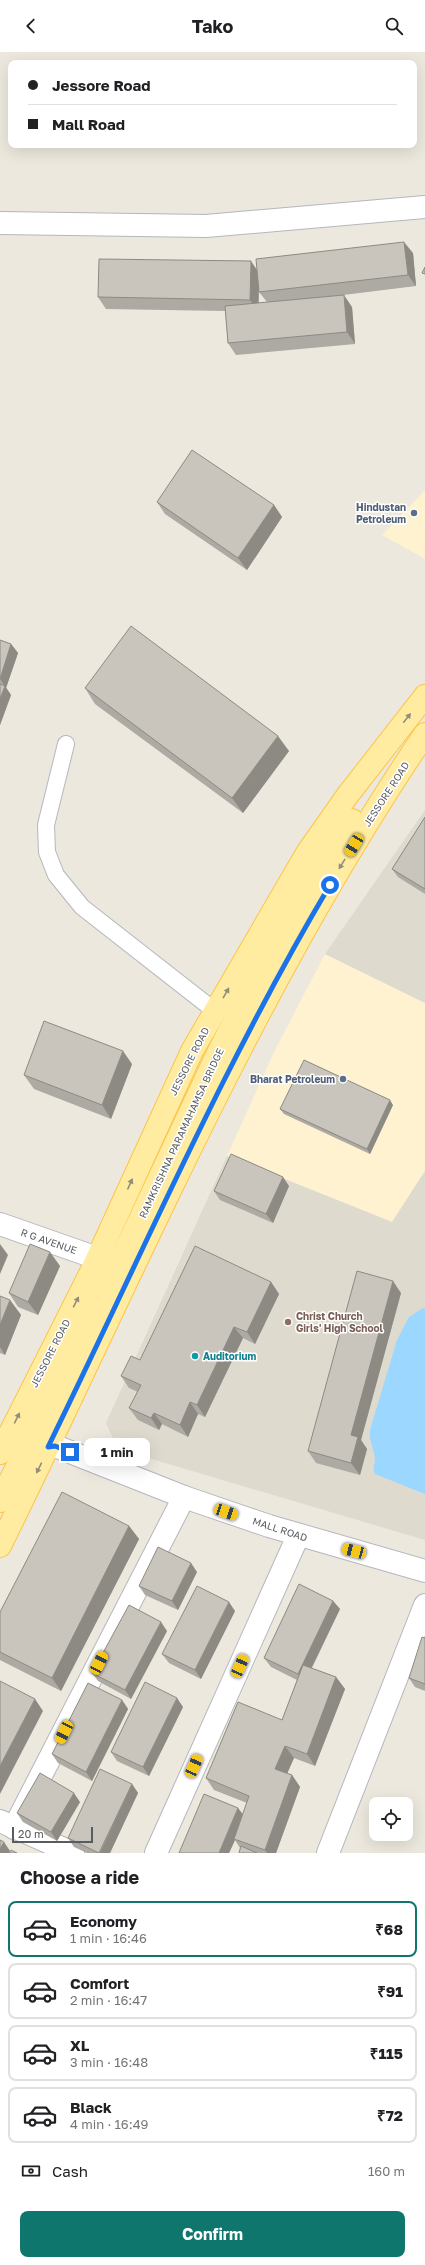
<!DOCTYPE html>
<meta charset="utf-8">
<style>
:root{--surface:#fff;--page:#f6f6f6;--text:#202124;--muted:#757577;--line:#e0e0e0;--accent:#0f766e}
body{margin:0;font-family:"Golos Text",sans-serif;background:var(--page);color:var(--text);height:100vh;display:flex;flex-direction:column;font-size:15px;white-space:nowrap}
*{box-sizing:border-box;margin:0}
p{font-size:13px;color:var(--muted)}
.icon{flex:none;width:22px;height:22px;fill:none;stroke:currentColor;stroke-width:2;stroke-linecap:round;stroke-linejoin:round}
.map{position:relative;height:1801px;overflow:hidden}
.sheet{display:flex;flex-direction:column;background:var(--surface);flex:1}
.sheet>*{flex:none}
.guide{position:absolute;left:8px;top:8px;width:409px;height:88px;border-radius:8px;box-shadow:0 4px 16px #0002;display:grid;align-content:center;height:88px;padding:0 20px;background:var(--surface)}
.buttons{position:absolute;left:369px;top:1745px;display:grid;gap:8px}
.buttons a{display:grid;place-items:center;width:44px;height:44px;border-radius:8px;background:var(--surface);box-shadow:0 4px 16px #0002;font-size:20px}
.scale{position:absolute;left:12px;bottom:10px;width:81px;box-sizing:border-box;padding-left:4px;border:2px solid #575c61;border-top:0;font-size:11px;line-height:14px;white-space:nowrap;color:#575c61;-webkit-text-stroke:3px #fff;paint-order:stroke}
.end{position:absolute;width:18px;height:18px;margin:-9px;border:5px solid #1a73e8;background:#fff;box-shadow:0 0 0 2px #fff}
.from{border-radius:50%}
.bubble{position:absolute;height:28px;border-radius:8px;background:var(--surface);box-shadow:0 4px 16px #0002;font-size:13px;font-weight:700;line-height:28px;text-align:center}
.car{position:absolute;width:12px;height:24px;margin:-12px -6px;border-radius:5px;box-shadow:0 0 3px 1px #0007;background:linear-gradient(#f5c518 24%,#345 0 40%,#f5c518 0 76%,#345 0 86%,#f5c518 0)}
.guide b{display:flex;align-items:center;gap:14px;height:38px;font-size:15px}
.guide b+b{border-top:1px solid var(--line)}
.guide i{width:10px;height:10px;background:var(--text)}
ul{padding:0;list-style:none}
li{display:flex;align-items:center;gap:12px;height:56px;margin:0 8px 6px;padding:0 12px;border:2px solid var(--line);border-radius:8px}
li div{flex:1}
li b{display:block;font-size:15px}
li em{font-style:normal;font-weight:700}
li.active{border-color:var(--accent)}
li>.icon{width:36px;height:36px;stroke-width:1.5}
h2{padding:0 20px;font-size:18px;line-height:48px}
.pay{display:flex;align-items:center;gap:10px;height:44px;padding:0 20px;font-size:15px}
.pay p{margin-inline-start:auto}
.primary-button{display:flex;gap:8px;margin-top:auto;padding:8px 20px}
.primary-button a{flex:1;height:46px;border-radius:8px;background:var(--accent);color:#fff;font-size:16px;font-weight:700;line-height:46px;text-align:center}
header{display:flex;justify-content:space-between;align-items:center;height:52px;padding:0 20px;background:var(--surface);font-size:18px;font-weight:700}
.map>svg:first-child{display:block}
.commercial{fill:#fff2d0}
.education{fill:#dedace}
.water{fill:#9bd7ff}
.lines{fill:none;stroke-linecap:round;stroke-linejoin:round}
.service-casing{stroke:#b4b7bd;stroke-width:18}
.minor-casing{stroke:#b4b7bd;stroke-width:24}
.primary-casing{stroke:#fec445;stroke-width:24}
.service{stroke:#fff;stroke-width:16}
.minor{stroke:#fff;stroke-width:22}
.primary{stroke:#ffeca0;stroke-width:22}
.wall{fill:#ada9a3;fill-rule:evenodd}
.shaded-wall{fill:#8d8a84}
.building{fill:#c9c5bd;stroke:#8d8a84}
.oneway{fill:#928e77}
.route{stroke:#1a73e8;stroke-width:5}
.service-dot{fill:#5c6f8a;stroke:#fff;stroke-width:1.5}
.education-dot{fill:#8d6e63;stroke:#fff;stroke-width:1.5}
.culture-dot{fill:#0f9aa8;stroke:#fff;stroke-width:1.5}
.labels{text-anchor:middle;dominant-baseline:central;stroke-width:3;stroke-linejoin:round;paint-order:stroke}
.service-label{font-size:10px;font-weight:bold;fill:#4e5e75;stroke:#fff;text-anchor:end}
.street-label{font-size:10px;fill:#575c61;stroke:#fff}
.education-label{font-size:10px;font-weight:bold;fill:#785e54;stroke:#fff;text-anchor:start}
.culture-label{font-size:10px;font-weight:bold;fill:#0d838f;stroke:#fff;text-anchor:start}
</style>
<header><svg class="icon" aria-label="back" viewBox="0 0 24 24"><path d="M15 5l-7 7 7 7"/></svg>Tako<svg class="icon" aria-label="search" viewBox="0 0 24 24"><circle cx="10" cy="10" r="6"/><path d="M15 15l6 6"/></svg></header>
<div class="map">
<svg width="425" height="1801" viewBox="0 0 425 1801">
<rect width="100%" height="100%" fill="#ece8dd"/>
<g class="commercial">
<path d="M425,438v69l-43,-24z"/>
<path d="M325,902l100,49v168l-33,51 -165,-66 46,-102z"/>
</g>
<g class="education">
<path d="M425,758v193l-100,-49z"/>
<path d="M227,1104l165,66 33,-51v369l-307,-91 -12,-26z"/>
</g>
<path class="water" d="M423,1256l2,1v185l-50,-20c-3,-6 0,-9 0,-15 -1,-11 -6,-17 -5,-29l27,-90 12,-23z"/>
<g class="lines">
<g class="service-casing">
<path id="service" d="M66,692l-20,81 1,27 9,23 26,32 133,104"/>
</g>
<g class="minor-casing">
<g id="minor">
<path d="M0,171l206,3 219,-19"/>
<path d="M0,1172l97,34"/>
<path d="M48,1395l7,-1 129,51 85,29 156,45"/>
<path d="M0,1769l73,32"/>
<path d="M14,1776l170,-331"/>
<path d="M156,1801l142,-317"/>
<path d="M328,1801l97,-248"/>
</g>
</g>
<g class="primary-casing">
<g id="primary">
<path d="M0,1401l91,-181 101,-221 115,-198 40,-57 78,-100"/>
<path d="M0,1449l133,-267 85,-181 48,-93 86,-140"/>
<path d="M0,1494c135,-274 253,-559 425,-812"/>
</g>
</g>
<use href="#service" class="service"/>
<use href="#minor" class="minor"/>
<use href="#primary" class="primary"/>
</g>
<g class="wall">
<path d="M413,201l3,33 -97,12 33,9 3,37 -119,11 -8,-12 -3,-32 -119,-2 -8,-12 159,-26zM259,234v6l8,10 -8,1z"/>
<path d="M157,450l117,3 8,12 -35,53 -82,-56z"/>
<path d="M0,588l11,4 7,9 -12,35 5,7 -11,30z"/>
<path d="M85,636l204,63 -46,62 -148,-109z"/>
<path d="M425,765v77l-27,-17 -6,-8z"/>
<path d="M132,1012l-21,55 -77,-30 -10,-14z"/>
<path d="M393,1053l-23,49 -86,-40 -4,-5z"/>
<path d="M289,1134l-16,37 -53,-23 -6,-9z"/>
<path d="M60,1214l-22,49 -20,-8 -9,-14z"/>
<path d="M271,1230l8,12 -24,50 -12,-6 -38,79 -7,-3 -10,23 -26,-13 -3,6 -21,-10 -9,-12 9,-16 -9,-4 -8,-12 19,-16z"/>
<path d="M401,1241l-40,147 6,9 -7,26 -44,-12 -8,-12z"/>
<path d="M0,1244l10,4 11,15 -16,40 -5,-2z"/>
<path d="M129,1474l10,13 -78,152 -61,-31v-48z"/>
<path d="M197,1520l-19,38 -33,-15 -6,-9z"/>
<path d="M333,1549l7,8 -28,59 24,9 9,12 -30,77 -21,-8 -7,15 5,2 8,12 -24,66h-37l1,-5 -5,-8 -6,13h-50l59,-45 5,6 4,-11 -33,-13 -8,-12 76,-58 15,-40 -26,-13 -7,-9z"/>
<path d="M235,1559l-34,68 -32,-16 -7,-9z"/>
<path d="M167,1579l-36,68 -33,-18 -6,-8z"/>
<path d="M425,1586v53l-10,-4 -6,-9z"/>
<path d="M122,1648l6,9 -36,72 -34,-18 -6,-9z"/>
<path d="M183,1655l-34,69 -32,-15 -6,-9z"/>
<path d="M132,1732l6,9 -28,60h-23l-13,-6 -6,-9z"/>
<path d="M80,1750l-23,39 -34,-19 -6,-9z"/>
</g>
<g class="shaded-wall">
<path d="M404,190l9,11 3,33 -8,-11z"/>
<path d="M251,209l8,12 -1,39 -8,-12z"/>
<path d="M344,243l8,12 3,37 -8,-12z"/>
<path d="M274,453l8,12 -35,53 -9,-12z"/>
<path d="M11,592l7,9 -12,35 -6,-9z"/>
<path d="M5,634l6,9 -11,30v-26z"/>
<path d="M278,684l11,15 -46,62 -11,-15z"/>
<path d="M123,999l9,13 -21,55 -9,-14z"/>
<path d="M390,1048l3,5 -23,49 -3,-5z"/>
<path d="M283,1125l6,9 -16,37 -7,-9z"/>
<path d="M0,1192l8,11 -8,19z"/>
<path d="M50,1200l10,14 -22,49 -10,-13z"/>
<path d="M393,1229l8,12 -40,147 6,9 -7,26 -9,-12v-28z"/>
<path d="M271,1230l8,12 -24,50 -8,-12z"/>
<path d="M10,1248l11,15 -16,40 -5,-8v-22z"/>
<path d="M234,1275l9,11 -38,79 -8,-12z"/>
<path d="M190,1350l8,12 -10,23 -8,-12z"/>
<path d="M154,1361l8,11 -3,6 -8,-12z"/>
<path d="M129,1474l10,13 -78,152 -9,-13z"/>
<path d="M191,1511l6,9 -19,38 -6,-9z"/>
<path d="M333,1549l7,8 -36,74 -6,-9z"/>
<path d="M229,1550l6,9 -34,68 -6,-9z"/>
<path d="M161,1570l6,9 -36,68 -6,-9z"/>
<path d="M336,1625l9,12 -30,77 -8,-12z"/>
<path d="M177,1646l6,9 -34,69 -6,-9z"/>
<path d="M35,1647l8,12 -43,83v-28z"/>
<path d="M122,1648l6,9 -36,72 -6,-9z"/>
<path d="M285,1694l9,12 -10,23 -9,-12z"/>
<path d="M292,1723l8,12 -24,66h-9l-2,-3z"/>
<path d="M132,1732l6,9 -28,60h-10z"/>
<path d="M74,1741l6,9 -23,39 -6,-9z"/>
<path d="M238,1756l6,9 -10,22 1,1 -6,13h-10z"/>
<path d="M4,1790l6,9 -1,2h-9v-4z"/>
</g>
<g class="building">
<path d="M404,190l4,33 -149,17 -3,-33z"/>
<path d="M99,207l152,2 -1,39 -152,-3z"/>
<path d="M425,215v7l-3,-1z"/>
<path d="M344,243l3,37 -119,11 -3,-37z"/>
<path d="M192,398l82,55 -36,53 -81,-56z"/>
<path d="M131,574l147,110 -46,62 -147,-110z"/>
<path d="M0,588l11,4 -11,35z"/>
<path d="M0,632l5,2 -5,13z"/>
<path d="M425,765v72l-33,-20z"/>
<path d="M44,969l79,30 -21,54 -78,-30z"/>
<path d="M304,1008l86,40 -23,49 -87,-40z"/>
<path d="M231,1102l52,23 -17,37 -52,-23z"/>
<path d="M30,1192l20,8 -22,50 -19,-9z"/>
<path d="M195,1194l76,36 -24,50 -13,-5 -37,78 -7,-3 -10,23 -26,-12 -3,5 -22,-10 12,-23 -20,-9 10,-20 9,4z"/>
<path d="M357,1219l36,10 -42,154 7,2 -7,26 -43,-12z"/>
<path d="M0,1244l10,4 -10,25z"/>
<path d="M62,1440l67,34 -77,152 -52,-26v-40z"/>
<path d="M158,1495l33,16 -19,38 -33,-15z"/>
<path d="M299,1532l34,17 -35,73 -34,-16z"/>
<path d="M197,1534l32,16 -34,68 -33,-16z"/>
<path d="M129,1553l32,17 -36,68 -33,-17z"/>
<path d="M422,1585l3,1v46l-16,-6z"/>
<path d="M303,1613l33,12 -29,77 -22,-8 -10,23 17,6 -27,75 -31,-11 15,-43 -43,-18 32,-76 44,18z"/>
<path d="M0,1629l35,18 -35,67z"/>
<path d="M145,1630l32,16 -34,69 -32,-15z"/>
<path d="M88,1631l34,17 -36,72 -34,-18z"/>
<path d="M100,1717l32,15 -33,69 -31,-15z"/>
<path d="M40,1721l34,20 -23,39 -34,-19z"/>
<path d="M204,1742l34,14 -19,45h-40z"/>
<path d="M0,1788l4,2 -4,7z"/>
<path d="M241,1794l16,7h-18z"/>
<path d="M11,1798l6,3h-8z"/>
</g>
<defs><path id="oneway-solid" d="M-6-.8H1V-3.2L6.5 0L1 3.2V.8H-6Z"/></defs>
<g class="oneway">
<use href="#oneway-solid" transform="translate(407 666) rotate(-52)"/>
<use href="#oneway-solid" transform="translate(342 812) rotate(121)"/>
<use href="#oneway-solid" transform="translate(226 941) rotate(-60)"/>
<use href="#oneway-solid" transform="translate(130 1132) rotate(-66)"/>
<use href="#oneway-solid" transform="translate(76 1250) rotate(-63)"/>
<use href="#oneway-solid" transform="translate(17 1366) rotate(-64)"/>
<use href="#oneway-solid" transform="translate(39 1416) rotate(116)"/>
</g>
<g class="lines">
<path class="route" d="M70,1400l-15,-6 -7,1c92,-188 175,-382 282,-562"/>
</g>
<g class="service-dot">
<circle cx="414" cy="461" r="4"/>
<circle cx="343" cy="1027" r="4"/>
</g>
<circle class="education-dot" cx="288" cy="1270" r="4"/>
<circle class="culture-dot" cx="195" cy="1304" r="4"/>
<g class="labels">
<g class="service-label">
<text x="406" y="455">Hindustan<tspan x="406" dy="12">Petroleum</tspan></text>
<text x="335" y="1027">Bharat Petroleum</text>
</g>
<g class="street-label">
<text transform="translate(386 742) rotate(-57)">JESSORE ROAD</text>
<text transform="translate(189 1009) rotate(-63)">JESSORE ROAD</text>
<text transform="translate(181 1081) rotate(-65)">RAMKRISHNA PARAMAHAMSA BRIDGE</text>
<text transform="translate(49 1189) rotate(19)">R G AVENUE</text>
<text transform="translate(50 1301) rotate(-63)">JESSORE ROAD</text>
<text transform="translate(280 1477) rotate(18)">MALL ROAD</text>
</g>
<g class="education-label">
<text x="296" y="1264">Christ Church<tspan x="296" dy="12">Girls' High School</tspan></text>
</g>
<g class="culture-label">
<text x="203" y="1304">Auditorium</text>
</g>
</g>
</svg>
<div class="buttons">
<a><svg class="icon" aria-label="locate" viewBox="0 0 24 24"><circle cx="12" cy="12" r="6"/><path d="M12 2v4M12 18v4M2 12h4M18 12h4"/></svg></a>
</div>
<div class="scale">20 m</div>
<i class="end from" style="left:330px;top:833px"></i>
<i class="end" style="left:70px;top:1400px"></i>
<div class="bubble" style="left:84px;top:1386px;width:66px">1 min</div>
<i class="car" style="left:354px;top:793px;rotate:211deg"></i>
<i class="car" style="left:226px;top:1460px;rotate:109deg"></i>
<i class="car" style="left:354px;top:1499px;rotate:285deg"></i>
<i class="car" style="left:99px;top:1611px;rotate:27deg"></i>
<i class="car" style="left:240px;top:1614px;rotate:24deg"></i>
<i class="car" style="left:64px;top:1680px;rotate:207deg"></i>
<i class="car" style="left:194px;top:1714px;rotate:24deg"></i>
<div class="guide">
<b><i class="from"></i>Jessore Road</b>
<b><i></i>Mall Road</b>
</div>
</div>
<section class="sheet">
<h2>Choose a ride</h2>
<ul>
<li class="active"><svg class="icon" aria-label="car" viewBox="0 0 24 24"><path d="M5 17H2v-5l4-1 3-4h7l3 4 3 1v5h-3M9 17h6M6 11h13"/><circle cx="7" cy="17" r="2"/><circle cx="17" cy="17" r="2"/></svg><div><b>Economy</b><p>1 min · 16:46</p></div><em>₹68</em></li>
<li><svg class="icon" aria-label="car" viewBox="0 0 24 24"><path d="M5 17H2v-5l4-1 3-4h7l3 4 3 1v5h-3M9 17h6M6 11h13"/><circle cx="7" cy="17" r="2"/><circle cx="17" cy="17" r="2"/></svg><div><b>Comfort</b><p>2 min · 16:47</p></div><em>₹91</em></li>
<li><svg class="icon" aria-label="car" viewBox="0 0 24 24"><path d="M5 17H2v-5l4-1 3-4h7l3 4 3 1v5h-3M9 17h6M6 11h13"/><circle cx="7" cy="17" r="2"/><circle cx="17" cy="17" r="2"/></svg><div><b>XL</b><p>3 min · 16:48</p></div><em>₹115</em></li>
<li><svg class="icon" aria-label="car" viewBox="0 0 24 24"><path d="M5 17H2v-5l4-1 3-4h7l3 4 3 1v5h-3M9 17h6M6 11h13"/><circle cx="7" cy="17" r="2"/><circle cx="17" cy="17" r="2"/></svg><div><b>Black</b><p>4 min · 16:49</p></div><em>₹72</em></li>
</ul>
<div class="pay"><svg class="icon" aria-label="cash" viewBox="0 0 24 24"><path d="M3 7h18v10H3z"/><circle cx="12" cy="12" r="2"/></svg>Cash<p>160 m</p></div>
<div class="primary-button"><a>Confirm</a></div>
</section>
